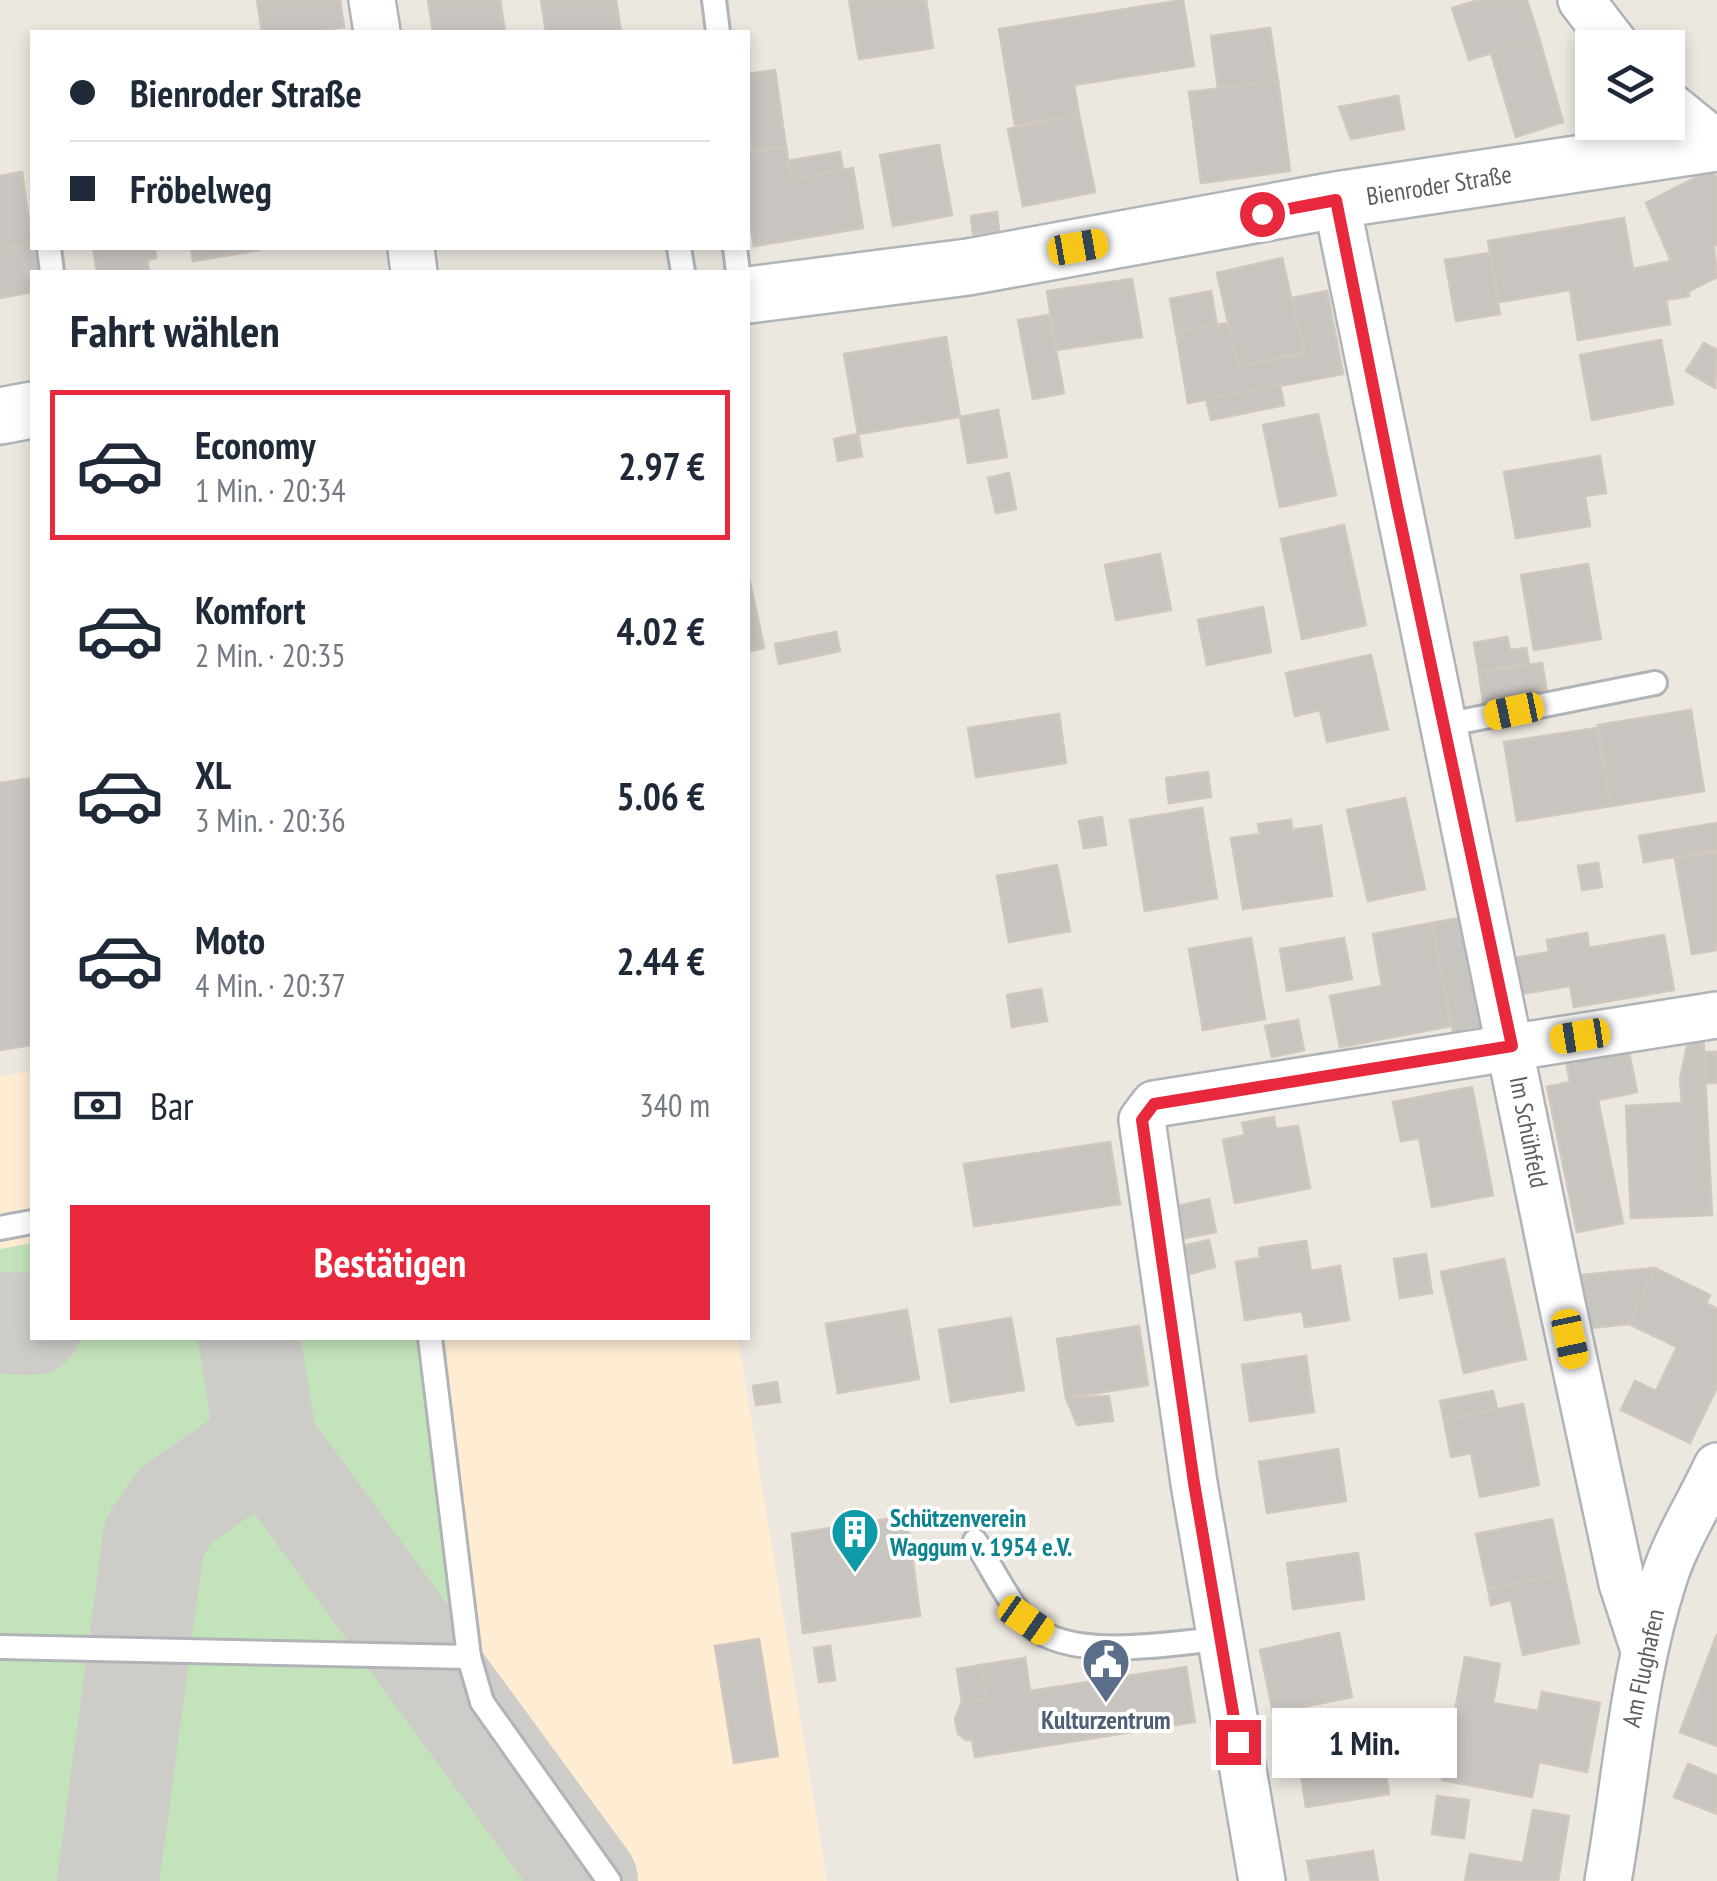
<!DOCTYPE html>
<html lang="de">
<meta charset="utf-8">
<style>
:root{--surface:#fff;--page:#f6f6f7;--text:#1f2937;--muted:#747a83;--line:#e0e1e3;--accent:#e8293d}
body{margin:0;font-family:"PT Sans Narrow",sans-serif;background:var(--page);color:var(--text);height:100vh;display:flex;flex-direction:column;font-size:38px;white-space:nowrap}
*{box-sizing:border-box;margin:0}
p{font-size:32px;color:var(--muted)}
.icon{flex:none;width:55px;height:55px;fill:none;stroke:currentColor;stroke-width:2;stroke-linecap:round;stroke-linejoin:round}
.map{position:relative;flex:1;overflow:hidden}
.sheet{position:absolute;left:30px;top:270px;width:720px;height:1070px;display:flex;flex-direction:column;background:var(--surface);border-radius:0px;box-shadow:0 5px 15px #0003}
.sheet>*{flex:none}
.hud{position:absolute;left:30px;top:30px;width:720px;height:220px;border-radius:0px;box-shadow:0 5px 15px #0003;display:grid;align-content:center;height:220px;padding:0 40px;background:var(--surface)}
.buttons{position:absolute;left:1575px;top:30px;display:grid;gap:20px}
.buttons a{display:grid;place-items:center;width:110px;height:110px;border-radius:0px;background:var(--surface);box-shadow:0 5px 15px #0003;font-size:50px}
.end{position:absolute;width:45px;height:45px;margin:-22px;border:12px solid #e8293d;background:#fff;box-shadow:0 0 0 5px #fff}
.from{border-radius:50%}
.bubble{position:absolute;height:70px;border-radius:0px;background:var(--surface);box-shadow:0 5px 15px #0003;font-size:32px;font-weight:600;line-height:70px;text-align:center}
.car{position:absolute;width:30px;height:60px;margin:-30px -15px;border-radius:12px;box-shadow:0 0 8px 2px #0007;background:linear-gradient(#f5c518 24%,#345 0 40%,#f5c518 0 76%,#345 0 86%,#f5c518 0)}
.hud b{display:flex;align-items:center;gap:35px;height:95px;font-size:38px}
.hud b+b{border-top:2px solid var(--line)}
.hud i{width:25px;height:25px;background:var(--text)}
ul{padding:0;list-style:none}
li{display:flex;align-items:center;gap:30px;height:150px;margin:0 20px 15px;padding:0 20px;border:5px solid transparent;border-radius:0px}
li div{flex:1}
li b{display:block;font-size:38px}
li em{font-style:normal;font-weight:600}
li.active{border-color:var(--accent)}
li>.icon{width:90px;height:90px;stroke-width:1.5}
h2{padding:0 40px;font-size:45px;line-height:120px}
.pay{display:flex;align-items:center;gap:25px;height:110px;padding:0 40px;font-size:38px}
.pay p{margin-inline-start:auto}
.primary-button{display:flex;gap:20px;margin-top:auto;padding:20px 40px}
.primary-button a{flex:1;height:115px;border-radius:0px;background:var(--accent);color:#fff;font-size:40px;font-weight:600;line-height:115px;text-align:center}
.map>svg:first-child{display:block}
.commercial{fill:#feecd3}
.green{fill:#c3e4bb}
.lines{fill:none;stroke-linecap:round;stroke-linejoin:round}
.taxiway{stroke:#ceccc8;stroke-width:102}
.building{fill:#c8c4bf;stroke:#d0c7be;stroke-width:2.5}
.lane-casing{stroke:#b0b4b8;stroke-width:28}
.street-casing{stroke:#b0b4b8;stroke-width:50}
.secondary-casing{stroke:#afb5b8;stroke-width:60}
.lane{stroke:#fff;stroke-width:22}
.street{stroke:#fff;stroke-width:45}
.secondary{stroke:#fff;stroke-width:55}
.route{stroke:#e8293d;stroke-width:12}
.labels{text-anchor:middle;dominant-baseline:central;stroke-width:8;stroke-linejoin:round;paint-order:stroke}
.street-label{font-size:25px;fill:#585e61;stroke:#fff}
.culture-label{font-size:25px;font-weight:bold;fill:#0d838f;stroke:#fff;text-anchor:start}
.service-label{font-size:25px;font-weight:bold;fill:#4e5e75;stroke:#fff}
</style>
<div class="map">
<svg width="1717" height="1881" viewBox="0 0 1717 1881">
<rect width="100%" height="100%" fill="#ece7df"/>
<path class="commercial" d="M32,1071v267h706l89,543h-827v-805z"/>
<path class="green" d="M32,1243v95h394l34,287 25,107 112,149h-597v-632z"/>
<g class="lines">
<g class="taxiway">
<path d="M0,1323l32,1"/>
<path d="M249,1338l17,105 321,438"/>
<path d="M108,1881l46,-344 22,-32 90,-62"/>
</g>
</g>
<g class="building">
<path d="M257,0h83l4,27 -33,5h-49z"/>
<path d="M428,0h72l5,32h-72z"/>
<path d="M541,0h75l5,32h-75z"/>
<path d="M849,0h77l7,48 -74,11z"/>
<path d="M1183,0l11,66 -120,19 5,30 -64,10 -16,-96z"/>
<path d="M1479,0h48l12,38 -70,22 -17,-52z"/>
<path d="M1270,28l8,53 -60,7 -7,-52z"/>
<path d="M1539,38l24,84 -47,15 -25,-84z"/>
<path d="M775,70l11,77 -34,4 -4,-35v-42z"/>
<path d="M1278,81l12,90 -89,12 -12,-91z"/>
<path d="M1398,96l6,33 -53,10 -12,-32z"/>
<path d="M1079,115l16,77 -72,14 -15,-77z"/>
<path d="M939,145l13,70 -59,11 -13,-71z"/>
<path d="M786,147l5,32 62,-11 10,60 -109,18 -6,-37v-56z"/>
<path d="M840,152l3,18 -52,9 -3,-18z"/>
<path d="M1712,169l5,10v66l-3,1 3,31 -28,14 -18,-30 -25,-58z"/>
<path d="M22,172l10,72 -32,5v-73z"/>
<path d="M997,212l2,19 -26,3 -2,-18z"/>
<path d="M1624,218l9,51 38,-8 18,30v5l-23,4 4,24 -92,16 -8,-50 -71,12 -11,-61z"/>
<path d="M32,244l7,28h-7v20l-32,6v-49z"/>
<path d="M93,248h62l1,10 -9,2 2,12h-52z"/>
<path d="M191,248h67l1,2 -66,11z"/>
<path d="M1490,253l10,61 -44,7 -11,-61z"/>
<path d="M1282,258l22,94 -66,15 -21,-94z"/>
<path d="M1132,279l10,58 -86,13 -9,-59z"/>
<path d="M1211,291l6,34 -41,7 -6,-33z"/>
<path d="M1327,291l16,83 -155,29 -12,-71 52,-9 10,44 67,-14 -13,-55z"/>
<path d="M1049,315l15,78 -31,6 -15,-79z"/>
<path d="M946,337l14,80 -102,17 -14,-80z"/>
<path d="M1661,340l12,64 -81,16 -12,-65z"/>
<path d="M1704,343l13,7 -2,38 -29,-17z"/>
<path d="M1280,385l4,20 -73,15 -5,-21z"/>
<path d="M998,410l9,47 -39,6 -8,-46z"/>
<path d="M1318,414l18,81 -56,12 -17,-82z"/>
<path d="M858,434l4,22 -24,5 -4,-22z"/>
<path d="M1600,456l6,37 -21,3 5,30 -74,12 -12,-66z"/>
<path d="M1009,473l7,36 -20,4 -8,-35z"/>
<path d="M1344,525l22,100 -64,14 -21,-100z"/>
<path d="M1160,554l11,56 -55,10 -11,-55z"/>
<path d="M1588,564l13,75 -67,11 -13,-75z"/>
<path d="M748,573l16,75 -16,4z"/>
<path d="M1263,607l8,45 -64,13 -9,-45z"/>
<path d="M836,632l4,19 -61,13 -4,-20z"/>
<path d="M1507,637l3,13 16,-2 3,15 -50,9 -5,-29z"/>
<path d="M1371,655l17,74 -61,13 -7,-32 -25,6 -9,-43z"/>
<path d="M1542,663l5,29 -64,10 -4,-30z"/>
<path d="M1691,710l13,81 -93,15 -13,-81z"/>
<path d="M1059,714l7,49 -90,14 -8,-49z"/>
<path d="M1597,728l14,78 -94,15 -13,-79z"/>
<path d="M1208,772l3,25 -42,6 -3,-25z"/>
<path d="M32,778v267l-32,5v-267z"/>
<path d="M1405,798l20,91 -57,12 -21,-91z"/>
<path d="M1202,808l15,90 -72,13 -15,-91z"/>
<path d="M1102,817l4,28 -22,3 -5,-27z"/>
<path d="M1291,820l1,10 29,-4 11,70 -89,13 -12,-71 29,-4 -2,-10z"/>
<path d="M1717,823v27l-73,12 -5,-26z"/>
<path d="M1717,852v98l-25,4 -17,-95z"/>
<path d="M1598,863l4,24 -20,3 -4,-24z"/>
<path d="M1057,865l13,66 -61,11 -12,-66z"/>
<path d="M1465,917l20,109 -32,6 -21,-109z"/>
<path d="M1432,923l19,103 -111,21 -10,-51 52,-10 -9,-52z"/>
<path d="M1587,933l2,15 75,-13 10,55 -100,17 -4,-21 -56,9 -6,-36 41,-7 -2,-12z"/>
<path d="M1251,938l14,81 -62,11 -14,-81z"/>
<path d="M1344,938l8,41 -65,12 -7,-42z"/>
<path d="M1041,989l6,32 -35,6 -5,-32z"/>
<path d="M1298,1020l6,30 -32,7 -7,-31z"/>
<path d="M1690,1032h13l9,183 -81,3 -5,-112 56,-3 -2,-24z"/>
<path d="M1627,1042l10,50 -39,8 25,123 -46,9 -30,-145 23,-5 -5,-27z"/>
<path d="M1704,1052h13v31h-11z"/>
<path d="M1472,1087l21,108 -61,12 -13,-69 -18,3 -8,-39z"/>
<path d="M1274,1117l2,12 22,-3 12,62 -75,15 -12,-63 22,-5 -3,-12z"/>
<path d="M1110,1142l10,62 -146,22 -10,-62z"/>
<path d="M1209,1199l7,33 -31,6 -7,-32z"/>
<path d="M1209,1240l6,27 -25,7 -7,-28z"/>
<path d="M1306,1241l5,30 29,-5 9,54 -44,7 -3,-16 -57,9 -9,-58 24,-4 -1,-10z"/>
<path d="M1426,1254l6,39 -32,5 -6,-39z"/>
<path d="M1504,1259l22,100 -62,14 -23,-101z"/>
<path d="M1655,1268l-26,56 -39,4 -10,-53z"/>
<path d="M1655,1268l55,27 -4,8 11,6v78l-27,56 -69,-33 14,-29 21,10 21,-44 -48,-23z"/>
<path d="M907,1310l12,69 -81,14 -12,-69z"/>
<path d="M1011,1318l13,72 -73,12 -12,-72z"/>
<path d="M1139,1326l9,59 -82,13 -9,-59z"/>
<path d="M1306,1356l8,56 -64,9 -8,-56z"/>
<path d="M777,1382l3,20 -24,3 -3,-19z"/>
<path d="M1493,1391l4,18 -53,11 -4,-19z"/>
<path d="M1109,1396l4,25 -36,4 -11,-27z"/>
<path d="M1523,1404l16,81 -59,12 -9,-44 -20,4 -7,-37z"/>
<path d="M1338,1449l8,52 -79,12 -8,-51z"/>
<path d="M907,1516l13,100 -117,17 -11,-99z"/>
<path d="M1552,1519l12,55 -76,15 -12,-55z"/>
<path d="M1358,1553l6,46 -71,10 -6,-46z"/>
<path d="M1564,1574l15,69 -56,12 -12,-55 -20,5 -3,-16z"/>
<path d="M1339,1633l13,64 -79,16 -13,-63z"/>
<path d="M1717,1634v112l-37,-14z"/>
<path d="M759,1639l19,117 -44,7 -19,-117z"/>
<path d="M830,1646l5,34 -16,2 -5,-34z"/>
<path d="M1465,1657l35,7 -7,39 45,8 4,-19 58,11 -13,69 -48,-10 -7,35 -90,-17z"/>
<path d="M1025,1658l5,33 156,-24 9,55 -220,35 -3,-18 -6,1 -8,-6 -3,-15 7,-17 24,-3 -5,-34z"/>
<path d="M981,1665l5,34 -24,3 -5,-33z"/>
<path d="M1378,1724l11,70 -83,13 -11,-70z"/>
<path d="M1688,1764l29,12v38l-43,-17z"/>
<path d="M1437,1796l32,4 -5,38 -32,-4z"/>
<path d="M1533,1810l36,6 -11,65h-93l5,-27 53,9z"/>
<path d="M1373,1851l5,30h-67l-4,-20z"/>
</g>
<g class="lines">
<g class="lane-casing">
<g id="lane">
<path d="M714,0l4,32"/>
<path d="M49,248l3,24"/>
<path d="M679,248l4,24"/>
<path d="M735,248l3,24"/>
<path d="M1444,725l211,-42"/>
<path d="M0,1228l32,-6"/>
<path d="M975,1541c16,25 31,57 50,79 40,44 142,23 195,19"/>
<path d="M0,1647l469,10 -39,-319"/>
<path d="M469,1657l13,45 127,179"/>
</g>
</g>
<g class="street-casing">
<g id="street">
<path d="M372,0l5,32"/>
<path d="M1581,0l37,48"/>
<path d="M1668,104l48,39"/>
<path d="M1336,200l226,1104 60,279 22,67"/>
<path d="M411,248l3,24"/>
<path d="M1262,1881l-68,-398 -52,-363 12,-16 563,-89"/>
<path d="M1608,1881c18,-101 24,-204 56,-303 12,-38 36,-75 53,-112"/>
</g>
</g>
<g class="secondary-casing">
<g id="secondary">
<path d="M748,295l220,-28 368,-67 381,-57"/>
<path d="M0,416l32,-6"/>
</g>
</g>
<use href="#lane" class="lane"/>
<use href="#street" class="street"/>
<use href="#secondary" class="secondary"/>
</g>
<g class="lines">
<path class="route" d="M1238,1742l-44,-259 -52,-363 12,-16 358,-58 -115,-540 -61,-306 -74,14"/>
</g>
<defs>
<g id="building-pin" transform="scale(2.5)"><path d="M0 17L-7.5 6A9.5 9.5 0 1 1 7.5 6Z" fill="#0f9aa8" stroke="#fff"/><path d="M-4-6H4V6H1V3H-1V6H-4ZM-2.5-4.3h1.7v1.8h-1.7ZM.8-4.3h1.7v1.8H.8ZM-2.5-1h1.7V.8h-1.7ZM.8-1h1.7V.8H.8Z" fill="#fff"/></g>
<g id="civic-pin" transform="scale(2.5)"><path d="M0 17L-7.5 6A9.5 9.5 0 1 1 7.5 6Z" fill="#5c6f8a" stroke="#fff"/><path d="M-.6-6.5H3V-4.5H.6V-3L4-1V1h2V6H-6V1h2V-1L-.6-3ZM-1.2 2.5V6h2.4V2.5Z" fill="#fff"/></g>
</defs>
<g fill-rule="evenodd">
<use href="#building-pin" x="855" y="1532"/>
<use href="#civic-pin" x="1106" y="1662"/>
</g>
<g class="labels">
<g class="street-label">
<text transform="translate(1439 185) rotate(-9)">Bienroder Straße</text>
<text transform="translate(1529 1132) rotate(79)">Im Schühfeld</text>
<text transform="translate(1643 1668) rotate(-78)">Am Flughafen</text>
</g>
<g class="culture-label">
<text x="890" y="1518">Schützenverein<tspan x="890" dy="29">Waggum v. 1954 e.V.</tspan></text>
</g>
<g class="service-label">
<text x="1106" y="1720">Kulturzentrum</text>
</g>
</g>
</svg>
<div class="buttons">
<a><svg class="icon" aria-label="layers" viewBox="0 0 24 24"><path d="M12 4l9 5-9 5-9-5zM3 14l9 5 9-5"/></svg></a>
</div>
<i class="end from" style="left:1262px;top:214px"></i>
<i class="end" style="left:1238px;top:1742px"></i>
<div class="bubble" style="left:1272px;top:1708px;width:185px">1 Min.</div>
<i class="car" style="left:1078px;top:247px;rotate:80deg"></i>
<i class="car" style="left:1514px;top:711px;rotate:258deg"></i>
<i class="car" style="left:1580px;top:1036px;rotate:261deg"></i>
<i class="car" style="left:1570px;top:1339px;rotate:168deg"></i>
<i class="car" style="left:1026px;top:1620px;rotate:125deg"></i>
<div class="hud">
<b><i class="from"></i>Bienroder Straße</b>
<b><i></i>Fröbelweg</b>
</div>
<section class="sheet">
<h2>Fahrt wählen</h2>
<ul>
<li class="active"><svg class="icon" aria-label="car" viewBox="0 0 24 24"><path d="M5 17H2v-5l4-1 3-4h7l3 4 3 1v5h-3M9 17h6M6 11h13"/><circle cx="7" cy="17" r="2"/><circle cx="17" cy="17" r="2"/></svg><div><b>Economy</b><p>1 Min. · 20:34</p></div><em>2.97 €</em></li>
<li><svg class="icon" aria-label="car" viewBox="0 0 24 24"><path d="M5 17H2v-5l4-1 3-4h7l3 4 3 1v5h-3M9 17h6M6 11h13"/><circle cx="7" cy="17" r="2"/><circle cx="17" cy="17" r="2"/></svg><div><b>Komfort</b><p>2 Min. · 20:35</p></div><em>4.02 €</em></li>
<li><svg class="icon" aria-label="car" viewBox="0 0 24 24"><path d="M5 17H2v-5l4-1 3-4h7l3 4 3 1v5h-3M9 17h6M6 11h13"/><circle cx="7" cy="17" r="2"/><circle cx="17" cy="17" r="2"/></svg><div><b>XL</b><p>3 Min. · 20:36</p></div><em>5.06 €</em></li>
<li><svg class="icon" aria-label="car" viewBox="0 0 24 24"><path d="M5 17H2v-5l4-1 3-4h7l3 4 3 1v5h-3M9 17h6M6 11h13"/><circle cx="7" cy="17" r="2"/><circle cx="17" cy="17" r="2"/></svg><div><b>Moto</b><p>4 Min. · 20:37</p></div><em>2.44 €</em></li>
</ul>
<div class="pay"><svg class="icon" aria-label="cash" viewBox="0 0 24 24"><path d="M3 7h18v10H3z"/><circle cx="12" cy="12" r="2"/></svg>Bar<p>340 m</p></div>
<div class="primary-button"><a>Bestätigen</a></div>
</section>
</div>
